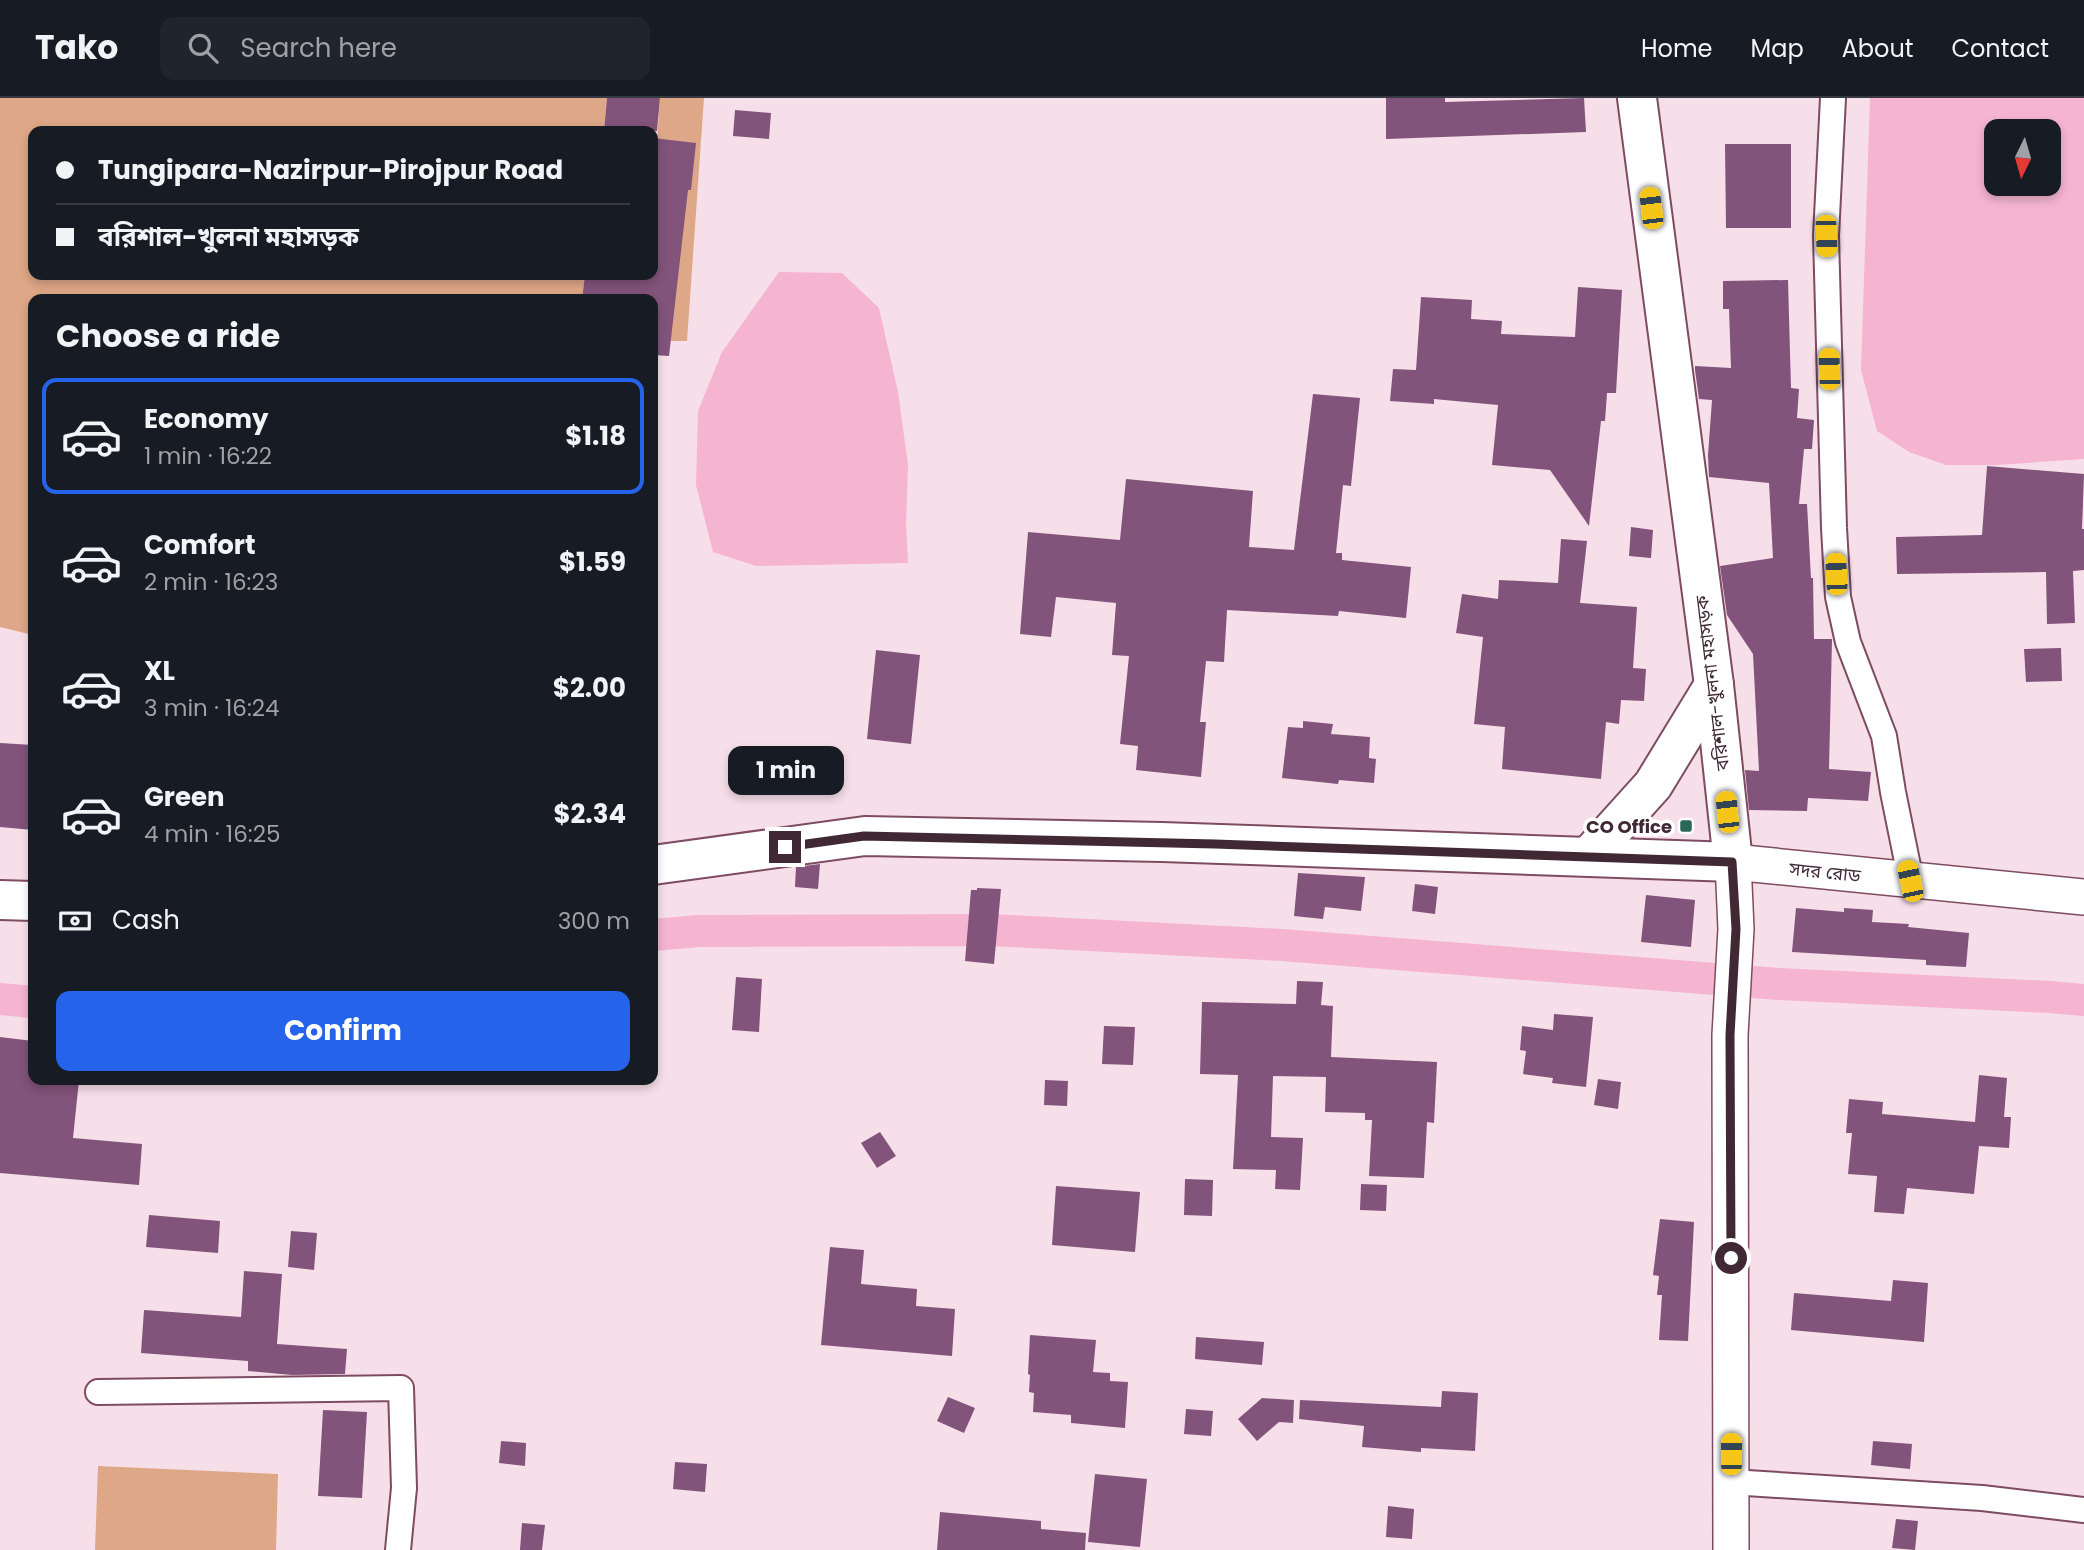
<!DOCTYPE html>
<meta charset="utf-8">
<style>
:root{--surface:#171b24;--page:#20242c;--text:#f1f3f6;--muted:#9ea1a6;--line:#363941;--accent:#2563eb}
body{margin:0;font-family:Poppins,"Noto Sans Bengali",sans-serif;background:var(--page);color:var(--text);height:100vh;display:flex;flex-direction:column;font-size:26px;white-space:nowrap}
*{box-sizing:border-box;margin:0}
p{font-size:23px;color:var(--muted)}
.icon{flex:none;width:38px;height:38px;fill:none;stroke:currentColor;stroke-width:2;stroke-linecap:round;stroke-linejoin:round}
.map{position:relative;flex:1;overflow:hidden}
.side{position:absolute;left:28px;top:196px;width:630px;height:791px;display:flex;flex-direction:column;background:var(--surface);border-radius:14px;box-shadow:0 4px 10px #0003}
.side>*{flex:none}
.hud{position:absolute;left:28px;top:28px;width:630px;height:154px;border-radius:14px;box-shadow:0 4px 10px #0003;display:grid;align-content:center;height:154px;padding:0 28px;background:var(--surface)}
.needle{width:46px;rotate:185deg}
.tools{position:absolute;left:1984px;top:21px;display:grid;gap:14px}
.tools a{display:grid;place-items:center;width:77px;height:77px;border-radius:14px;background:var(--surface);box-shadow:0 4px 10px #0003;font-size:35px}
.end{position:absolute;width:32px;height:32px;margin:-16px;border:9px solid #402934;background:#fff;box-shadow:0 0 0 4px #fff}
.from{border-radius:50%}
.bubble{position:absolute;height:49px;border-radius:14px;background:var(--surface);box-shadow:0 4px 10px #0003;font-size:23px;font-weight:700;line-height:49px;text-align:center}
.car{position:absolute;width:21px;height:42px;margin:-21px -10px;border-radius:9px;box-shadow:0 0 5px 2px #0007;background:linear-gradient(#f5c518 24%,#345 0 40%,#f5c518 0 76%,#345 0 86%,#f5c518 0)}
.hud b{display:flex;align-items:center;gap:24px;height:66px;font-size:26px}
.hud b+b{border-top:2px solid var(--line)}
.hud i{width:18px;height:18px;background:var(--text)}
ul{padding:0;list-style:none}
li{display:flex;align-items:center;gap:21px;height:116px;margin:0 14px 10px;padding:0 14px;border:4px solid transparent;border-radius:14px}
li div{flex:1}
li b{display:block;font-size:26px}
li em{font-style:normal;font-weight:700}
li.on{border-color:var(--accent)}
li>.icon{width:63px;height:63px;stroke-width:1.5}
h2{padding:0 28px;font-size:32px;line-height:84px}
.pay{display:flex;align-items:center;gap:18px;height:77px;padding:0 28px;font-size:26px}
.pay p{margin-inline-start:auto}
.cta{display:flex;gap:14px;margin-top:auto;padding:14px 28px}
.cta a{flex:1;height:80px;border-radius:14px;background:var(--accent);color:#fff;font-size:28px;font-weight:700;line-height:80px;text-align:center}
header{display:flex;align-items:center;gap:42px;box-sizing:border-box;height:98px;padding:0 35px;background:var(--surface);border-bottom:2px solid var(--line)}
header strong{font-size:33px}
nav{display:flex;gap:38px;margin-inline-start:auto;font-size:24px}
.search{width:490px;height:63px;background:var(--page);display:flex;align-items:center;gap:18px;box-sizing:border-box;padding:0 24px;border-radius:14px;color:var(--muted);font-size:26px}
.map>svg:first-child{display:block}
.green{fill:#dea787}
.water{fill:#f5b4d0;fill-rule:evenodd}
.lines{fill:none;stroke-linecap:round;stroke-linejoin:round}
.canal{stroke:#f5b4d0;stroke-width:32}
.building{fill:#82537b}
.street-casing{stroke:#7d4b62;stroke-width:28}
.secondary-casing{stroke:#7d4b62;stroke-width:38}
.highway-casing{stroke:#7d4b62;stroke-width:42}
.street{stroke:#fff;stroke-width:24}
.secondary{stroke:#fff;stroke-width:35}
.highway{stroke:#fff;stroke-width:38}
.route{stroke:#402934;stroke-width:9}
.poi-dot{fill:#296856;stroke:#fff;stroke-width:2.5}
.labels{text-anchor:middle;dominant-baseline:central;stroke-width:7;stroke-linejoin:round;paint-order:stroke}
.street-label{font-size:18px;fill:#402934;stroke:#fff}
.poi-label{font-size:18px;font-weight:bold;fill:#402934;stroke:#fff;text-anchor:end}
</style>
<header>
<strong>Tako</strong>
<div class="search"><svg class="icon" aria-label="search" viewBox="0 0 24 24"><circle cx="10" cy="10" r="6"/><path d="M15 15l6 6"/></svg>Search here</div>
<nav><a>Home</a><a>Map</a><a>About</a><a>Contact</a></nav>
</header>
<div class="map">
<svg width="2084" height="1452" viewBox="0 0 2084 1452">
<rect width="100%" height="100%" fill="#f7dfe9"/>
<g class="green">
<path d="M0,0h607l-3,33h-571v144h552l-3,24h-549v336l-33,-8z"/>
<path d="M660,0h44l-17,243h-34v-13l18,2 15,-133 -33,-4v-25h2z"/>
<path d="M98,1368l180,8 -2,76h-181z"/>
</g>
<g class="water">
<path d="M1870,0h214v361l-87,6h-51l-37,-13 -32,-21 -16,-61zM1997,33h52v53h-52z"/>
<path d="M779,174l63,1 37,35 19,84 10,73 -2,60 2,38 -152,3 -43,-14 -17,-67 2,-74 24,-59z"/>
</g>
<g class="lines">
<g class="canal">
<path d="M653,837l46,-4 291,-1 292,15 497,39 271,13 34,3"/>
<path d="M0,901l33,3"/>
</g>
</g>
<g class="building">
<path d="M607,0h53l-3,33h-53z"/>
<path d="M1386,0h59v4l139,-4 2,34 -200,7z"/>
<path d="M735,12l36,3 -2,26 -36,-3z"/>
<path d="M653,40l43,5 -5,47h-3l-19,166 -16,-1v-56h-71l3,-24h68z"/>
<path d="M1725,46h66v84h-65z"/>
<path d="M1788,182l3,108 8,1 -2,29 17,2 -2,29h-8l-5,55h8l4,74h2l1,61h18l-3,130 42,3 -3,29 -60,-3 -1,13 -58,-1 -4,-40 14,1 -6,-117 -26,-39 -7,-49 53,-8 -4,-75 -60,-6 -1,-22 4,-55 -13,-1 -4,-29v-4l36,2 -2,-59h-6v-28z"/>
<path d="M1578,189l44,3 -6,103h-9l-2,28h-4l-12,105 -39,-56 -58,-5 6,-60 -64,-6v5l-44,-3 3,-32 23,1 5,-73 51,3 -1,19 31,2 -1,13 74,3z"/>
<path d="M1313,296l47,4 -9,88 -8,-1 -7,68h6v7l69,7 -5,51 -67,-7 -1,5 -111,-6 -3,52 -18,-1 -6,61h6l-5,55 -65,-7 2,-24 -18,-2 9,-88 -17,-1 4,-52 -60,-6 -5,40 -31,-3 8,-102 92,8 6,-61 127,12 -4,56 45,3z"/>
<path d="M1987,368l97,8 -2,55h2v41l-11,1 2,52 -28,1 -1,-52 -149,2 -1,-37 86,-2z"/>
<path d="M1631,429l22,3 -2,28 -22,-2z"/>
<path d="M1561,441l26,2 -7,62 57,4 -4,61 13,1 -2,32 -23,-1 -2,24 -13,-2 -5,57 -99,-10 3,-42 -31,-3 9,-87 -27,-4 6,-39 36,5 1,-19 59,3z"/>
<path d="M2061,550l1,33 -36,1 -2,-33z"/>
<path d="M876,552l44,5 -9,89 -44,-5z"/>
<path d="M1303,623l30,3 -2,10 39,3 -1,21 7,1 -2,24 -35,-3 -1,4 -56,-6 6,-51 15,1z"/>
<path d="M0,645l33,2v85l-33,-3z"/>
<path d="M820,766l-2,25 -23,-2 1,-20z"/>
<path d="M1298,775l67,4 -4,34 -36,-4 -2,12 -29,-3z"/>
<path d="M1415,786l23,3 -3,27 -23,-3z"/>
<path d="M977,790l24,1 -7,75 -29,-3 6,-71h6z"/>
<path d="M1646,797l49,5 -4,47 -50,-5z"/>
<path d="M1796,810l48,4v-4l29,2 -1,12 37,2 -1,3 61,6 -3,34 -40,-2v-5l-134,-8z"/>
<path d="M736,879l26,2 -3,53 -27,-2z"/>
<path d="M1297,883l26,1 -2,23 12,1 -2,51 106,5 -3,61 -7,-1 -3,56 -55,-2 3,-56h-7v-7l-40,-1 1,-35 -53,-1 -2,61 32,1 -3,52 -25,-1 1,-19 -43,-1 5,-94 -38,-1 2,-72 94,2z"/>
<path d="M1554,916l39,3 -7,70 -34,-4 1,-5 -30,-4 3,-23 -6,-1 2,-24 31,4z"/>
<path d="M1104,928l31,1 -2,38 -31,-1z"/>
<path d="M0,939l33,4v39h46l-6,58 69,6 -3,41 -139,-12z"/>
<path d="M1979,977l28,3 -3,39h7l-2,31 -30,-2 -5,48 -67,-6 -3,26 -30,-2 3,-36 -29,-2 4,-41h-6l3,-34 34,3 -1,12 93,8z"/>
<path d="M1598,981l23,3 -3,27 -24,-4z"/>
<path d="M1045,982l23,1 -1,25 -23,-1z"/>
<path d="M880,1034l16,24 -19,12 -16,-25z"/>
<path d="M1185,1081l28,1 -1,36 -28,-1z"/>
<path d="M1361,1086l26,1 -1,26 -26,-1z"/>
<path d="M1056,1088l84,6 -5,60 -83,-7z"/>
<path d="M149,1117l71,6 -2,32 -72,-6z"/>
<path d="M1660,1121l34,3 -6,119 -29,-1 3,-45h-5l2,-19 -6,-1z"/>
<path d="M291,1133l26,2 -3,37 -26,-3z"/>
<path d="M830,1149l34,3 -3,34 56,5 -1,17 39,3 -3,47 -131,-11z"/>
<path d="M244,1173l38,3 -5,70 70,5 -2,25 -53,1 -44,-4v-10l-107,-8 3,-43 97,7z"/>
<path d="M1893,1182l35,3 -4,59 -133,-12 3,-37 97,8z"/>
<path d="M1030,1237l66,5 -3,32 17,1v8l18,1 -3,46 -54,-5v-8l-38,-3 1,-19 -5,-1 1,-17 -2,-1z"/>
<path d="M1196,1239l68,5 -2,23 -67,-6z"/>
<path d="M1442,1293l36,2 -3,58 -54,-3v4l-59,-5 2,-21 -65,-7 1,-19 141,7z"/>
<path d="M948,1299l27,11 -11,25 -27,-12z"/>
<path d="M1262,1300l32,2 -1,23 -14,-1 -22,19 -19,-22z"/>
<path d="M1186,1311l27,2 -2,25 -27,-2z"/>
<path d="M323,1312l44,2 -5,86 -44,-2z"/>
<path d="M501,1343l25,2 -1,23 -26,-3z"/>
<path d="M1873,1343l39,3 -2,25 -39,-4z"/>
<path d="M675,1364l32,2 -2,28 -32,-3z"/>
<path d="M1095,1376l52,5 -7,68 -52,-5z"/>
<path d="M1388,1408l26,3 -2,30 -26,-2z"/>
<path d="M940,1414l101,9v8l45,4 -1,17h-148z"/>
<path d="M1896,1421l22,2 -3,29 -23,-2z"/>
<path d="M522,1425l23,2 -3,25h-22z"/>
</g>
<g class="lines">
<g class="street-casing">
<g id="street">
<path d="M1833,0l-7,138 8,292 4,69 10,45 36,94 9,56 18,89"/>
<path d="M98,1294l303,-4 3,100 -6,62"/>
<path d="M1731,1384l251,16 102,12"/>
</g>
</g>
<g class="secondary-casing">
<path id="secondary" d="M1731,1452l-1,-515 6,-106 -3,-67 351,35"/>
</g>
<g class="highway-casing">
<g id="highway">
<path d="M1589,758l64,-71 61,-100"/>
<path d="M653,767l212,-29 297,6 571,20 -19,-177 -77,-587"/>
<path d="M0,802l33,1"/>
</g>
</g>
<use href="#street" class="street"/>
<use href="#secondary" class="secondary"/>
<use href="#highway" class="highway"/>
</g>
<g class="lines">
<path class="route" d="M785,749l79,-11 351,8 517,18 4,67 -6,106 1,223"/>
</g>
<rect class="poi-dot" x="1679" y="721" width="14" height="14" rx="3.5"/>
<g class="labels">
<g class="street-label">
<text transform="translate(1712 585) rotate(-97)">বরিশাল-খুলনা মহাসড়ক</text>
<text transform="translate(1825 774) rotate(6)">সদর রোড</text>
</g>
<g class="poi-label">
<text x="1672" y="728">CO Office</text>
</g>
</g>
</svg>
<div class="tools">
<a><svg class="needle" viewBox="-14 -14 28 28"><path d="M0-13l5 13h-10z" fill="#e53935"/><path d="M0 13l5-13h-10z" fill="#9ea1a6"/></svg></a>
</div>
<i class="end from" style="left:1731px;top:1160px"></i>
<i class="end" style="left:785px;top:749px"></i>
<div class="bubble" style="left:728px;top:648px;width:116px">1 min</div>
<i class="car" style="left:1651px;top:110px;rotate:353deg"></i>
<i class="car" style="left:1826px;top:138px;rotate:178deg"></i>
<i class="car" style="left:1829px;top:271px;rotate:358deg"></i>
<i class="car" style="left:1836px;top:476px;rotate:357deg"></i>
<i class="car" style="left:1727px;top:714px;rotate:354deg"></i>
<i class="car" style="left:1910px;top:783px;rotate:348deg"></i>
<i class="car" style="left:1731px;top:1356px;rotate:0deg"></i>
<div class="hud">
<b><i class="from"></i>Tungipara-Nazirpur-Pirojpur Road</b>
<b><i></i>বরিশাল-খুলনা মহাসড়ক</b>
</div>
<section class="side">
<h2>Choose a ride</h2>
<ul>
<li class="on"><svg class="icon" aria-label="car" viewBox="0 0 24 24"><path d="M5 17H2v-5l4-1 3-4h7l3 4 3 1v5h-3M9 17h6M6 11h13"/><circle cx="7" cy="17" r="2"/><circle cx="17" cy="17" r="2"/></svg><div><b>Economy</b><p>1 min · 16:22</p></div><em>$1.18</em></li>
<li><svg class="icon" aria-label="car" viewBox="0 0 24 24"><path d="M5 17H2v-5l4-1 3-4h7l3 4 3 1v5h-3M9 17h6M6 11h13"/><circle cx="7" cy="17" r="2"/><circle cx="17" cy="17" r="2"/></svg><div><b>Comfort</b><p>2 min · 16:23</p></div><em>$1.59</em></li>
<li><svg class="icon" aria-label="car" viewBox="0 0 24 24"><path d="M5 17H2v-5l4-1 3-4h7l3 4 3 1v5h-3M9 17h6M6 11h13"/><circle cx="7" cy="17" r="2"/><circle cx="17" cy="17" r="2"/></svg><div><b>XL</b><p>3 min · 16:24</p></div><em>$2.00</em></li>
<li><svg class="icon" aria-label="car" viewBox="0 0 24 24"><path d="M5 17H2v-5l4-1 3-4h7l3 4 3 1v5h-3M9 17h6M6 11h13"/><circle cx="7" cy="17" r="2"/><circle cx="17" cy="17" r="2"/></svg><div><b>Green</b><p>4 min · 16:25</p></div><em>$2.34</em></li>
</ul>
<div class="pay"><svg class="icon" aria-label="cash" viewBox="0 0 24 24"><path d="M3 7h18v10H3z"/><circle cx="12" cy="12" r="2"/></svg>Cash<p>300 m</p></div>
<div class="cta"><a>Confirm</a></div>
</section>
</div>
